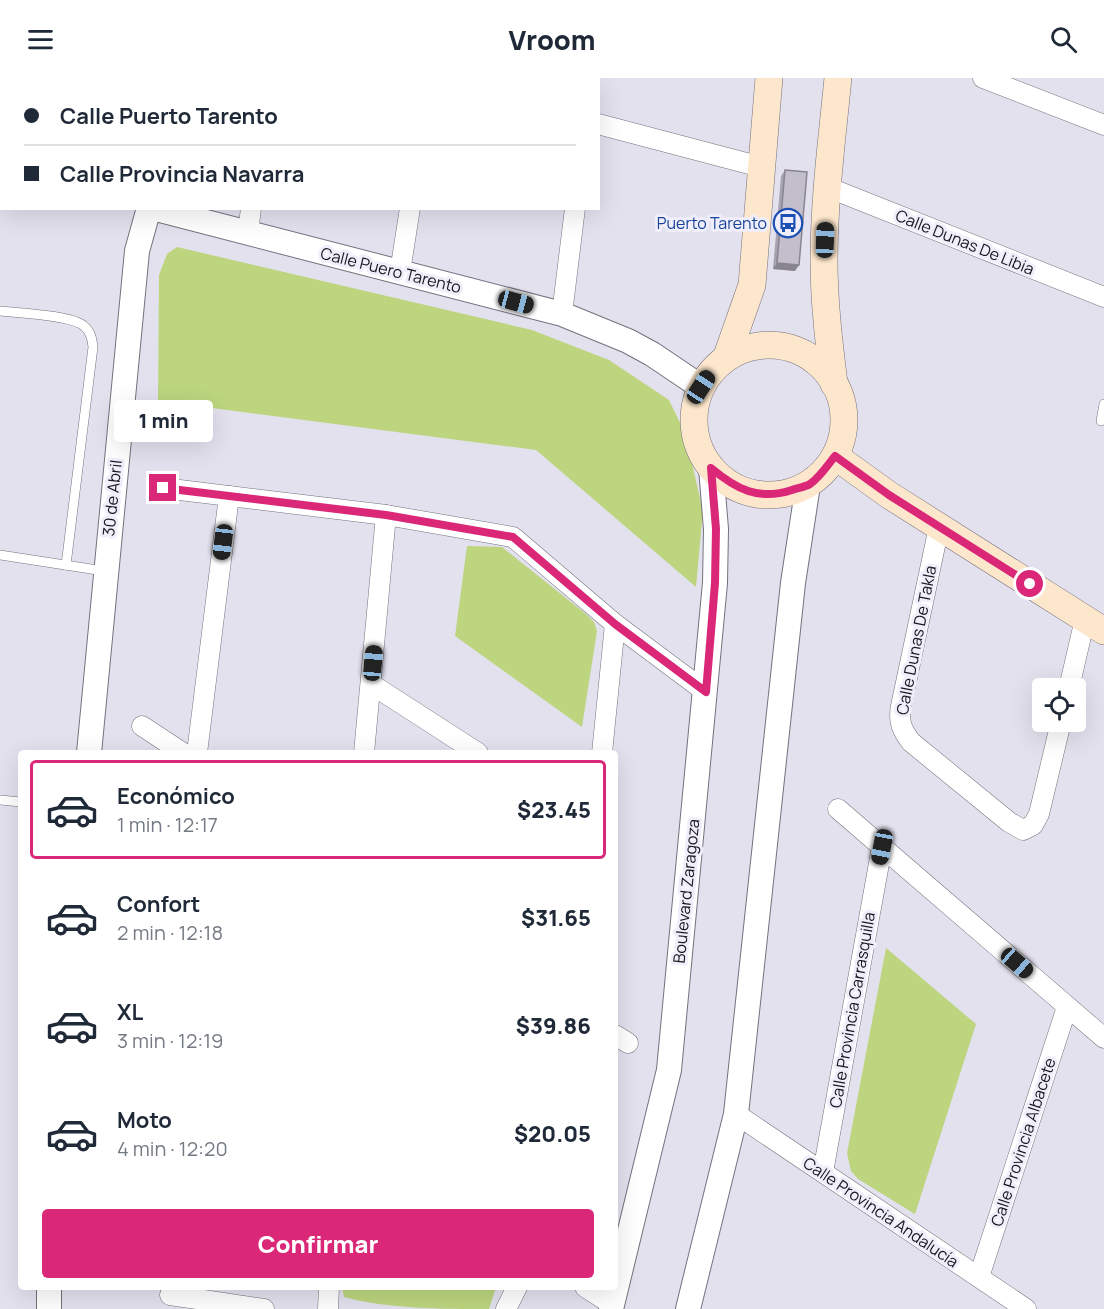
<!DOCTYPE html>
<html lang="es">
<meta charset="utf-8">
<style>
:root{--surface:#fff;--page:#f2f2f3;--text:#1f2937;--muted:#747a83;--line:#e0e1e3;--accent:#db2777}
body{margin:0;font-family:Manrope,sans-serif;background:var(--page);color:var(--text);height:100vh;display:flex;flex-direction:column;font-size:22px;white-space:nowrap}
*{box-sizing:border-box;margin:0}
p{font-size:20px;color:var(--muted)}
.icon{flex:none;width:33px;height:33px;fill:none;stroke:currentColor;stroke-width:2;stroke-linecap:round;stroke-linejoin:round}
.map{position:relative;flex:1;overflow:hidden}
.side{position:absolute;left:18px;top:672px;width:600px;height:540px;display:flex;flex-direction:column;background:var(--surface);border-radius:6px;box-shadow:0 6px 24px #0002}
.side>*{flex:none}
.banner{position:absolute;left:0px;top:0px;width:600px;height:132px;box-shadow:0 6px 24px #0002;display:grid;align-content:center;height:132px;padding:0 24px;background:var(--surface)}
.controls{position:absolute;left:1032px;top:600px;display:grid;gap:12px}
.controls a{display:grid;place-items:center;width:54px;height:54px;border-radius:6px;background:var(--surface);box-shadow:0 6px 24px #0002;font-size:30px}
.end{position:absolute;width:27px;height:27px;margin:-14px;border:8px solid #db2777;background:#fff;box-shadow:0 0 0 3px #fff}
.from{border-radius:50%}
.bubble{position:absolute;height:42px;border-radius:6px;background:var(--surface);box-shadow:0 6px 24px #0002;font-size:20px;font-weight:800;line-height:42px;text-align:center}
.car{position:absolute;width:18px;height:36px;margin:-18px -9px;border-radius:8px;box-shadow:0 0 4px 2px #0007;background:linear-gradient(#222 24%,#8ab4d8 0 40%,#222 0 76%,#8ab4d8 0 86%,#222 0)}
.banner b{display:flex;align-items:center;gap:21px;height:57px;font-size:22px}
.banner b+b{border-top:2px solid var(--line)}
.banner i{width:15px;height:15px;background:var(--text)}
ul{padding:10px 0 0;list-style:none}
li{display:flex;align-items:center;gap:18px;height:99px;margin:0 12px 9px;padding:0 12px;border:3px solid transparent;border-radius:6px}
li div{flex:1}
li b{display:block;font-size:22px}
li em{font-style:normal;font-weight:800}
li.current{border-color:var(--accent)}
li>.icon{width:54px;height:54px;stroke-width:1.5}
.cta{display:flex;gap:12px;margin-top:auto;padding:12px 24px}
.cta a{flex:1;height:69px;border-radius:6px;background:var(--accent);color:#fff;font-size:24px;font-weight:800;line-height:69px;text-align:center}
header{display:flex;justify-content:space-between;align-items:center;height:78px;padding:0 24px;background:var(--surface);font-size:27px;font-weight:800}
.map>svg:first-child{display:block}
.green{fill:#bcd57e}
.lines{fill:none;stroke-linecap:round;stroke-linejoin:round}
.service-casing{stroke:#74717d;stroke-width:10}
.minor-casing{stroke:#74717d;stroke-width:21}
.tertiary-casing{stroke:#74717d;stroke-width:26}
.secondary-casing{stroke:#74717d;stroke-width:28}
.service{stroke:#fff;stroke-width:9}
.minor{stroke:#fff;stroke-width:20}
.tertiary{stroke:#fff;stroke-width:24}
.secondary{stroke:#fde7cc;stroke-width:27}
.wall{fill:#a7a3af}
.shaded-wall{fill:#88858e}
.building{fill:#c2becb;stroke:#88858e;stroke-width:1.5}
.route{stroke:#db2777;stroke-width:8}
.labels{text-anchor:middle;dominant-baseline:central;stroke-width:6;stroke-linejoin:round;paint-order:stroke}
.transit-label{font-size:16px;fill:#164399;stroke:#f1eefc;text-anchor:end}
.street-label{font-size:16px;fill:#17161a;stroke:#f1eefc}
</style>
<header><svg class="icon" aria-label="menu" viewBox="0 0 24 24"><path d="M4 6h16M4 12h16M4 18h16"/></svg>Vroom<svg class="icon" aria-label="search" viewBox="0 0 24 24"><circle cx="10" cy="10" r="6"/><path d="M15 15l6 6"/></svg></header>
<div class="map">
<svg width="1104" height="1231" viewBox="0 0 1104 1231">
<rect width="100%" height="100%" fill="#e4e1ef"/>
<g class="green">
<path d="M177,169l355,83 77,30 60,40 16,33 18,78 -7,76 -160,-137 -378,-49 1,-126 8,-21z"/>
<path d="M467,468l35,1 84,67 8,8 3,9 -15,96 -127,-91z"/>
<path d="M886,870l90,76 -61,190 -57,-35 -7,-8 -4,-18z"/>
<path d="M342,1209h154l-7,22c-48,0 -101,0 -145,-12z"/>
</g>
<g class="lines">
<g class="service-casing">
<g id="service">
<path d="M0,233c18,2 72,4 84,15 7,6 8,13 9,21l-27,218"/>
<path d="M1101,343l3,-17"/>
<path d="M0,477l104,16"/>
<path d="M0,722l21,2"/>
</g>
</g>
<g class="minor-casing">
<g id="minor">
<path d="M983,0l121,47"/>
<path d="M30,2v-2"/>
<path d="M264,2v-2"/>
<path d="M429,2v-2"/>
<path d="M598,46l163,43"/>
<path d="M827,109l277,110"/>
<path d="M248,155l3,-25"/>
<path d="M400,194l10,-64"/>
<path d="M562,236l13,-106"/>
<path d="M163,410l223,27 127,22 102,87 91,68"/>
<path d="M939,449l-38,179c-3,16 1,24 10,36l98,80 14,8 10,-5 6,-11 22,-92"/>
<path d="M371,606l107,69"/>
<path d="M1069,610l16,-69"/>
<path d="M142,648l41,27"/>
<path d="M197,675l32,-257"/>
<path d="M364,675l22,-238"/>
<path d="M602,675l13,-129"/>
<path d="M838,731l266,229"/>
<path d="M615,957l13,8"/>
<path d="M736,1036l290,195"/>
<path d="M823,1094l59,-325"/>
<path d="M979,1199l88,-270"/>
<path d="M585,1209l28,18"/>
<path d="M170,1217l94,14"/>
<path d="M328,1231l1,-22"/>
<path d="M506,1231l11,-22"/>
</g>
</g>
<g class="tertiary-casing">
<g id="tertiary">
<path d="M0,67l2,1"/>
<path d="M152,130l410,106 66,27 24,13 49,33"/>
<path d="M89,675l48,-502 12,-43"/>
<path d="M49,1231v-22"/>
<path d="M611,1231l58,-239 46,-487 1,-54 -5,-61"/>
<path d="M688,1231l48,-195 57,-531 15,-98"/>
</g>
</g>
<g class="secondary-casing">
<g id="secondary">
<circle cx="769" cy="342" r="75"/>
<path d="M727,278l25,-71 17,-207"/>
<path d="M834,306c-5,-41 -10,-82 -10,-123 0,-62 8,-122 14,-183"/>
<path d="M835,378l54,39 215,136"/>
</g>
</g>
<use href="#service" class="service"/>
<use href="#minor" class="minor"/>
<use href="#tertiary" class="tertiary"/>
<use href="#secondary" class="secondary"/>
</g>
<path class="wall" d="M785,92l10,101 -22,-2 8,-93z"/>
<path class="shaded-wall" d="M777,185l22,2 -4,6 -22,-2z"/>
<path class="building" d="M785,92l22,2 -8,93 -22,-2z"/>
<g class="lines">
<path class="route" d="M163,410l223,27 127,22 102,87 91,68 9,-109 1,-54 -5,-61c25,21 47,33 81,22 6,-2 13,-3 18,-6 10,-7 17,-18 25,-28l54,39 141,89"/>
</g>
<defs>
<g id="bus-ring" transform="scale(1.5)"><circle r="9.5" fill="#f1eefc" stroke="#1a4fb4" stroke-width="1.5"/><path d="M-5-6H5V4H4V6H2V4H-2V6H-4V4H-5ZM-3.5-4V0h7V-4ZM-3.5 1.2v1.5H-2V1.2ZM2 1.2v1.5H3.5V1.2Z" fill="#1a4fb4"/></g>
</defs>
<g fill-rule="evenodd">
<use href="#bus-ring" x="788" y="145"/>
</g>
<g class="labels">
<g class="transit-label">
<text x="767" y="145">Puerto Tarento</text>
</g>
<g class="street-label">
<text transform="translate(965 164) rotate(22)">Calle Dunas De Libia</text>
<text transform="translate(391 192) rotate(14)">Calle Puero Tarento</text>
<text transform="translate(112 420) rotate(-84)">30 de Abril</text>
<text transform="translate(916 562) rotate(-79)">Calle Dunas De Takla</text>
<text transform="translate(686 813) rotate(-84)">Boulevard Zaragoza</text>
<text transform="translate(852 932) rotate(-80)">Calle Provincia Carrasquilla</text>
<text transform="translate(1023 1064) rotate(-72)">Calle Provincia Albacete</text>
<text transform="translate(881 1134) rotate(34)">Calle Provincia Andalucía</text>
</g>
</g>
</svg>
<div class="controls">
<a><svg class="icon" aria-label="locate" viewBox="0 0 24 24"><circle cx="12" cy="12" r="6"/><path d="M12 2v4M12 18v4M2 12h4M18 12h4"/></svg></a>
</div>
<i class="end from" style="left:1030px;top:506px"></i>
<i class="end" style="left:163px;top:410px"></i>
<div class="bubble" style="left:114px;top:322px;width:99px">1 min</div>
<i class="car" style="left:825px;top:162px;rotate:2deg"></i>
<i class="car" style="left:516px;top:224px;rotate:105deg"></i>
<i class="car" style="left:701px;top:309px;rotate:33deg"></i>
<i class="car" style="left:223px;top:464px;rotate:187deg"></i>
<i class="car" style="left:373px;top:585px;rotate:5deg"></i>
<i class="car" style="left:882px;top:769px;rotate:191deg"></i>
<i class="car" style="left:1017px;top:885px;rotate:131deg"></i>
<div class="banner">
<b><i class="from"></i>Calle Puerto Tarento</b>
<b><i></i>Calle Provincia Navarra</b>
</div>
<section class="side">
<ul>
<li class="current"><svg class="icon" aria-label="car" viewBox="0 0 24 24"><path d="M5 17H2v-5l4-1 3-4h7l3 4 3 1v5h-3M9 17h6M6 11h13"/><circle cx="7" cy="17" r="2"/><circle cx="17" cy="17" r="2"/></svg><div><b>Económico</b><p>1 min · 12:17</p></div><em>$23.45</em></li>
<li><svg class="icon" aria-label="car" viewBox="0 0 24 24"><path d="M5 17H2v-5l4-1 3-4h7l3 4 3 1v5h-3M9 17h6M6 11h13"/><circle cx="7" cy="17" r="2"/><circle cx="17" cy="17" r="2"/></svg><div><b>Confort</b><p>2 min · 12:18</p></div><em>$31.65</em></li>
<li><svg class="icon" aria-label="car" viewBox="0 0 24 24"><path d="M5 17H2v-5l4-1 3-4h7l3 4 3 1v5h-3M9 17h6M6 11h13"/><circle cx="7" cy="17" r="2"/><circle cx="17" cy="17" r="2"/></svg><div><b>XL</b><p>3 min · 12:19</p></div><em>$39.86</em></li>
<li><svg class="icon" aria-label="car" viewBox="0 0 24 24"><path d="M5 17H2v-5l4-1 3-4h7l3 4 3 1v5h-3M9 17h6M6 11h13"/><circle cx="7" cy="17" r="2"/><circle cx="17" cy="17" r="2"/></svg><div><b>Moto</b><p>4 min · 12:20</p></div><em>$20.05</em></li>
</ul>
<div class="cta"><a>Confirmar</a></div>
</section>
</div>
